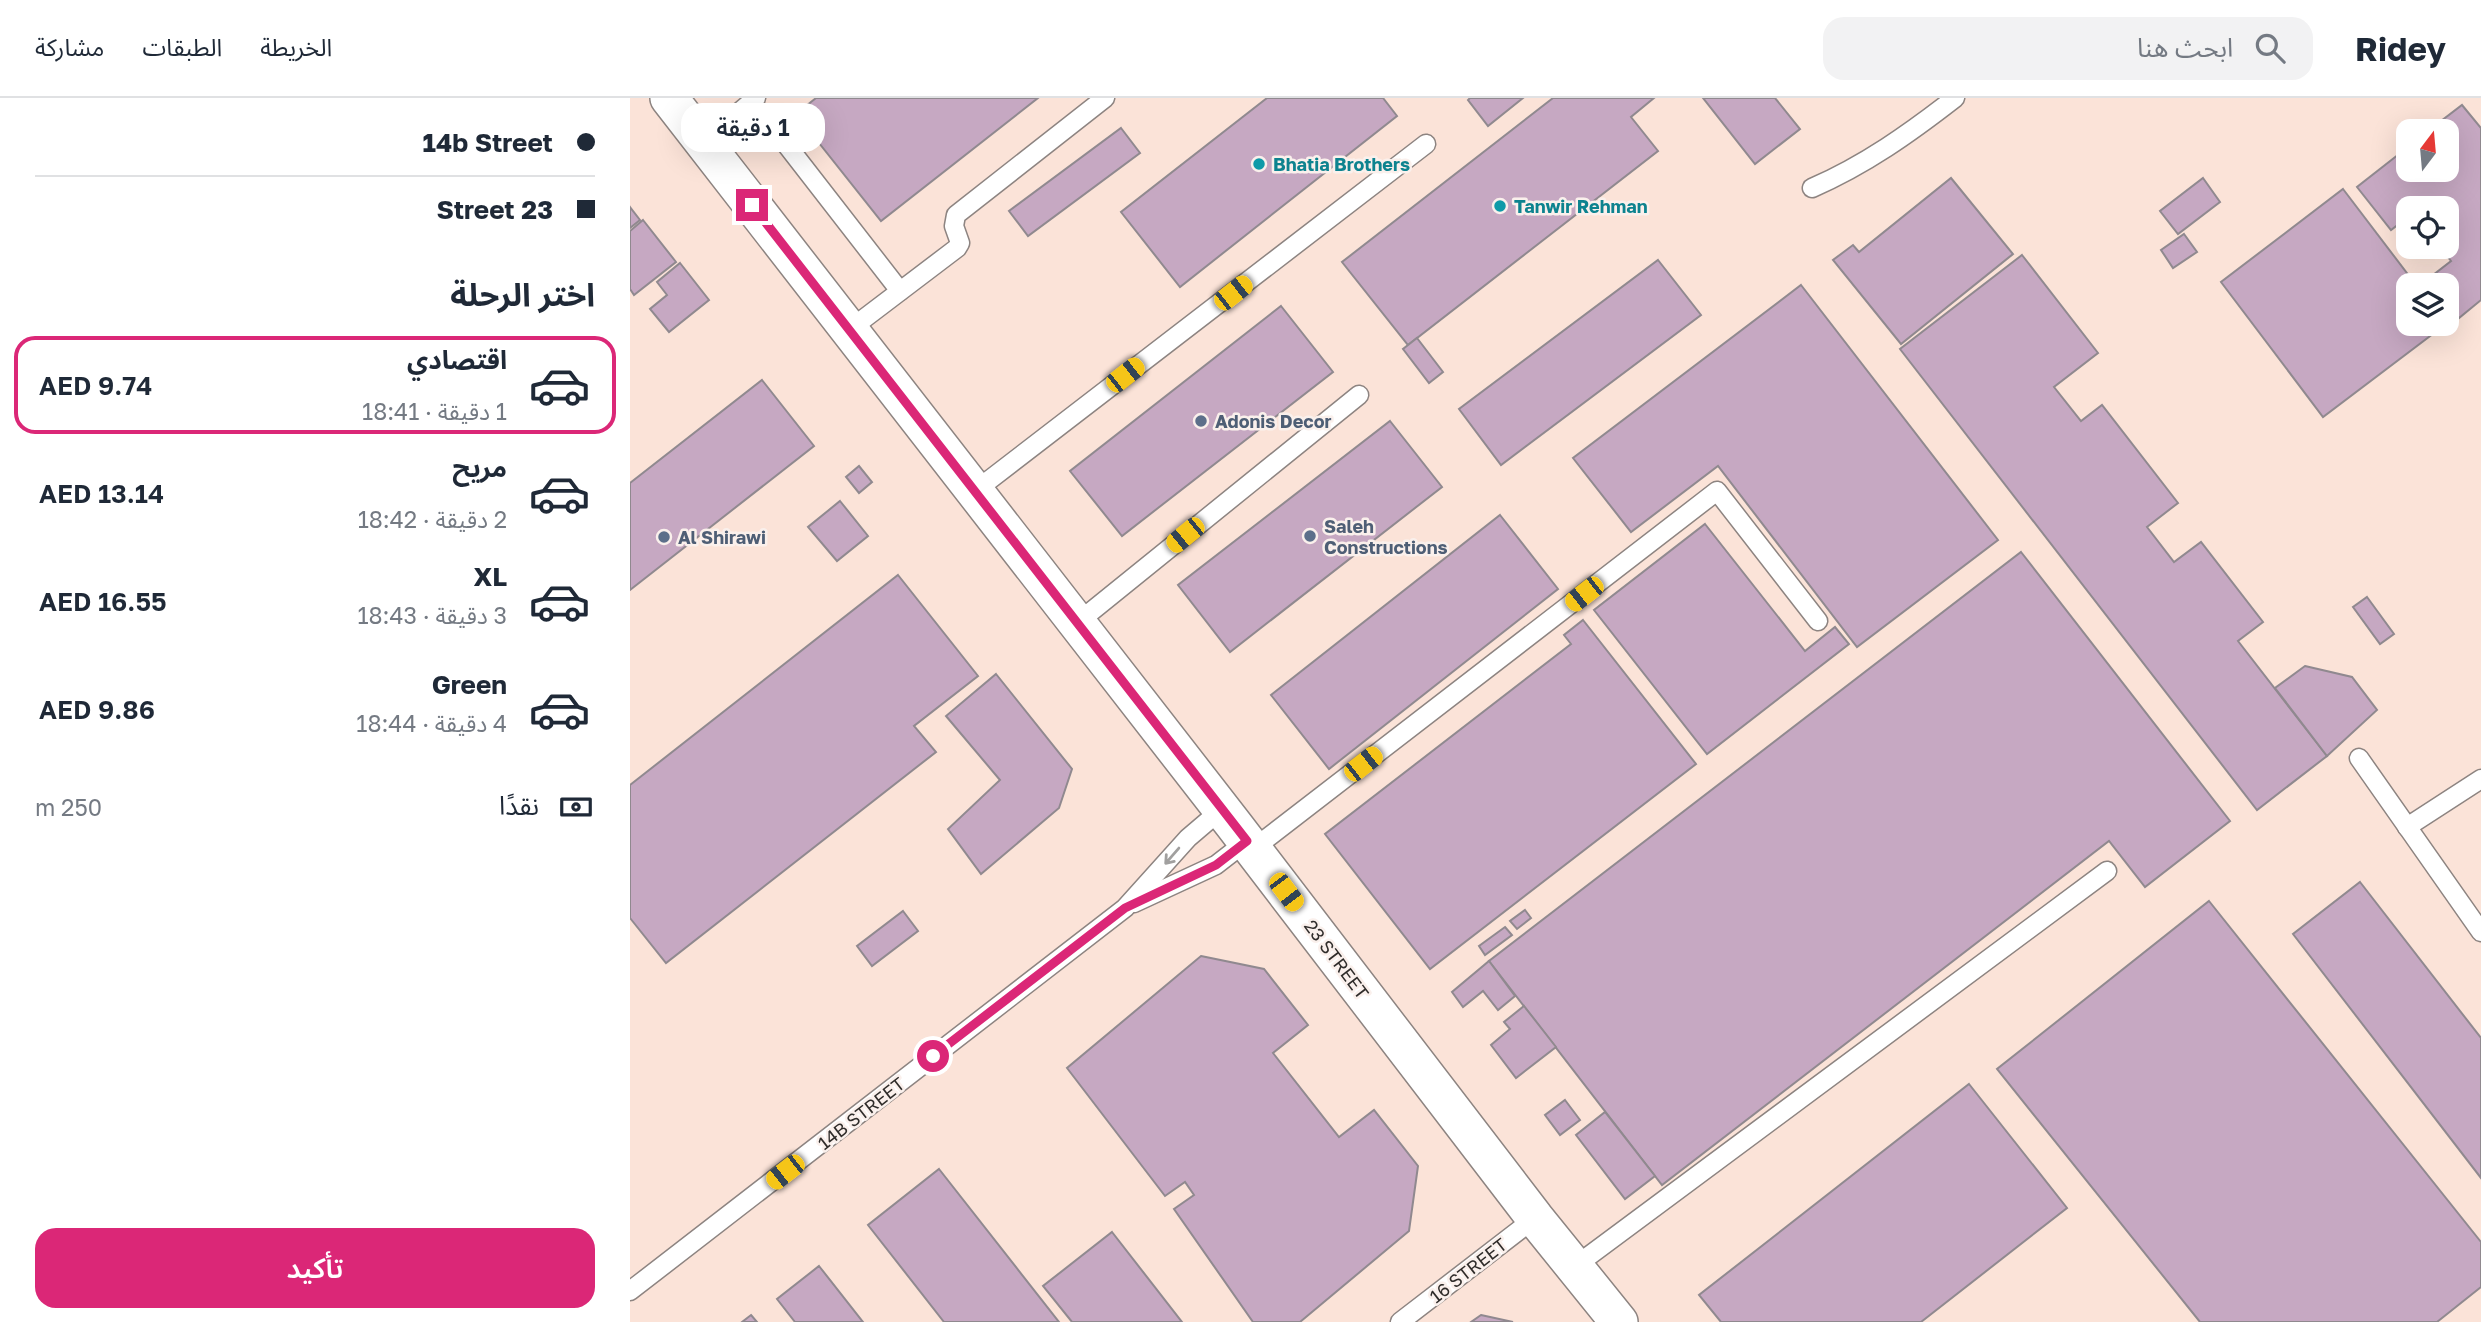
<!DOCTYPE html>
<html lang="ar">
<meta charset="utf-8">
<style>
:root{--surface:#fff;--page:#f2f2f3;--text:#1f2937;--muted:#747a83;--line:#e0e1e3;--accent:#db2777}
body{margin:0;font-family:"Golos Text","Noto Sans Arabic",sans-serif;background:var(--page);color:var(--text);direction:rtl;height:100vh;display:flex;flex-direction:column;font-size:26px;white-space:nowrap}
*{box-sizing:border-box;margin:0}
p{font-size:23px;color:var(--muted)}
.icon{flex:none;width:38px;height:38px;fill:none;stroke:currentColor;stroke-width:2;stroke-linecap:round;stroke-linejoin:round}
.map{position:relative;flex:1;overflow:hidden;direction:ltr}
.panel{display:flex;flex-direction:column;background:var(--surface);width:630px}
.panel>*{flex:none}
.guide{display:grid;align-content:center;height:154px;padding:0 35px;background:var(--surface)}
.needle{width:46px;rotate:16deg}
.tools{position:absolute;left:1766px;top:21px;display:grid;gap:14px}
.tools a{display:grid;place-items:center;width:63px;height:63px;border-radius:14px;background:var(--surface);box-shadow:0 7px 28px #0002;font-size:35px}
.end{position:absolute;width:32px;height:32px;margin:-16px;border:9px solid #db2777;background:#fff;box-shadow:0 0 0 4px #fff}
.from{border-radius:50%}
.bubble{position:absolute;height:49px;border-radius:21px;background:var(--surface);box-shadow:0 7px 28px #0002;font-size:23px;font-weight:600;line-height:49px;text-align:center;direction:rtl}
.car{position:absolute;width:21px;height:42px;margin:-21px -10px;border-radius:9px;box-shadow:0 0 5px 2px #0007;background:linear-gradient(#f5c518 24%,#345 0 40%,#f5c518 0 76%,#345 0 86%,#f5c518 0)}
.guide b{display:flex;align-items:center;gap:24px;height:66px;font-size:26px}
.guide b+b{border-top:2px solid var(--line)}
.guide i{width:18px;height:18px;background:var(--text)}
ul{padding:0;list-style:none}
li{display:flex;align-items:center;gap:21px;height:98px;margin:0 14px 10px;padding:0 21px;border:4px solid transparent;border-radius:21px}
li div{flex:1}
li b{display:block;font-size:26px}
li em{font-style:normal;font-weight:600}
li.selected{border-color:var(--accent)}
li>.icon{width:63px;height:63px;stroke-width:1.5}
h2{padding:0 35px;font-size:32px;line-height:84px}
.pay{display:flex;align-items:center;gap:18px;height:77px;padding:0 35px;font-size:26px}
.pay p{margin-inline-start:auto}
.primary-button{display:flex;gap:14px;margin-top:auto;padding:14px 35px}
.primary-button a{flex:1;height:80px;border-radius:21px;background:var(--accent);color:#fff;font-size:28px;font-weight:600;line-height:80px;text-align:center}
header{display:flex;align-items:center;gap:42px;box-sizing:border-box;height:98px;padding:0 35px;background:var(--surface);border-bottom:2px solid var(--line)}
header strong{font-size:33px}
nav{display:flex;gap:38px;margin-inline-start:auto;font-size:24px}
.search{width:490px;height:63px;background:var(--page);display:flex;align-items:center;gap:18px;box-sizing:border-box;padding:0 24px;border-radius:21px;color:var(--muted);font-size:26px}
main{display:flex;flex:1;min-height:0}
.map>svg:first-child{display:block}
.industrial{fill:#fbe3d8;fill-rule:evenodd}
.building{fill:#c6a8c2;stroke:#90898f;stroke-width:2}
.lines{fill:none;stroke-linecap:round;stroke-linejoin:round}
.lane-casing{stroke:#8d8481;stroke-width:21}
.street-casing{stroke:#8d8481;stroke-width:40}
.lane{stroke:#fff;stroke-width:18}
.street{stroke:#fff;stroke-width:37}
.oneway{stroke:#a1a09f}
.route{stroke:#db2777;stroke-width:9}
.culture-dot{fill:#0f9aa8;stroke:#faf0ec;stroke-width:2.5}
.service-dot{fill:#5c6f8a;stroke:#faf0ec;stroke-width:2.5}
.labels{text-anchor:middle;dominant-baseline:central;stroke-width:5;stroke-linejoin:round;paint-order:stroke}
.culture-label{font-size:18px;font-weight:bold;fill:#0d838f;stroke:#faf0ec;text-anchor:start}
.service-label{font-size:18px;font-weight:bold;fill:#4e5e75;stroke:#faf0ec;text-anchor:start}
.street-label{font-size:18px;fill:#2f2c2a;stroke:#faf0ec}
</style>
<header>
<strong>Ridey</strong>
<div class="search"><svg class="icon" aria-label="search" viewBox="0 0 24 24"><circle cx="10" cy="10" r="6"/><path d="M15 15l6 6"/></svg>ابحث هنا</div>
<nav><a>الخريطة</a><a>الطبقات</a><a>مشاركة</a></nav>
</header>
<main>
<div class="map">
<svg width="1851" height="1224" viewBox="0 0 1851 1224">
<rect width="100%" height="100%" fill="#faf0ec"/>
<path class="industrial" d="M0,0h1851v1224h-1851zM1778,33h38v39h-38zM1778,110h38v39h-38zM1778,187h38v39h-38z"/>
<g class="building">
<path d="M186,0h222l-157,123 -85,-107z"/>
<path d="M637,0h116l14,18 -217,171 -59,-75z"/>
<path d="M840,0h53l-35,28 -20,-26z"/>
<path d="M923,0h101l-23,19 27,34 -250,194 -66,-83z"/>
<path d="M1073,0h72l25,31 -45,35z"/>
<path d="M1832,7l19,23v172l-22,18 -13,-15v-18h-13l-5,-6 23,-18 -11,-14h6v-39h-38v9l-17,13 -34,-43 51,-40v23h38v-39h-18z"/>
<path d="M491,30l19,25 -112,83 -19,-25z"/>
<path d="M1321,80l62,76 -112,90 -68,-84 20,-15 6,7z"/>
<path d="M1573,80l17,24 -42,32 -18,-23z"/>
<path d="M1713,91l73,96h-8v39h38l-123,93 -102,-135z"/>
<path d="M0,109l10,13 -10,8z"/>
<path d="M13,122l33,42 -42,33 -4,-6v-58z"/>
<path d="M1554,136l13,18 -24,16 -12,-18z"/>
<path d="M1392,157l76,98 -44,34 27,34 21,-16 76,98 -31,24 27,35 27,-20 62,80 -25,19 89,115 -70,54 -357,-461z"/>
<path d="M1028,162l43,55 -200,150 -42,-56z"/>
<path d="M50,165l29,37 -40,32 -19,-23 17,-14 -10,-13z"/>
<path d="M1171,187l197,255 -141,107 -139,-181 -87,66 -58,-74z"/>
<path d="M651,208l52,66 -211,164 -52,-65z"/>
<path d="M787,240l26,34 -14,11 -26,-34z"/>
<path d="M132,282l52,66 -184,144v-107z"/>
<path d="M760,323l52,66 -212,165 -52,-67z"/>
<path d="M229,368l13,16 -13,11 -13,-16z"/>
<path d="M210,403l28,35 -31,25 -29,-34z"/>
<path d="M870,417l58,74 -229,180 -58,-74z"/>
<path d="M1075,426l100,127 30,-24 14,17 -142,110 -113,-144z"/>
<path d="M1391,454l209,269 -85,66 -36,-46 -447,344 -173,-224z"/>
<path d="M268,477l80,101 -64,50 22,26 -270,211 -36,-45v-133z"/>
<path d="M1737,499l27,37 -14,10 -27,-37z"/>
<path d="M953,522l113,144 -266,205 -105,-135 246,-190 -7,-9z"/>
<path d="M1675,568l47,11 25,33 -50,46 -52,-68z"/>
<path d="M366,576l76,95 -13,39 -78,66 -33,-45 52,-49 -54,-64z"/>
<path d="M1730,784l121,156v140l-188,-244z"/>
<path d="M1579,803l272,341v45l-44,35h-237l-203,-253z"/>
<path d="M895,812l6,8 -14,11 -7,-8z"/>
<path d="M273,813l15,20 -46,35 -15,-20z"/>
<path d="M875,829l7,8 -27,20 -6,-9z"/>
<path d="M571,858l63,13 44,56 -35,28 66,84 35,-27 44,56 -9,65 -109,91h-47l-79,-113 20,-14 -9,-13 -20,14 -98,-128z"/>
<path d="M859,863l26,35 -17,14 -15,-19 -20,16 -11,-15z"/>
<path d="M894,908l32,41 -40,31 -25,-33 19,-16 -6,-7z"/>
<path d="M1339,986l98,124 -146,114h-200l-22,-27z"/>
<path d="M935,1002l15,20 -20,15 -15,-20z"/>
<path d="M975,1014l50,64 -30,23 -49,-64z"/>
<path d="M309,1071l120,153h-115l-76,-97z"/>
<path d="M482,1134l70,90h-110l-29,-36z"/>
<path d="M189,1168l44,56h-68l-18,-23z"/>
<path d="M121,1217l6,7h-15z"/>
<path d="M851,1217l32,7h-42z"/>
</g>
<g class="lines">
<g class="lane-casing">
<g id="lane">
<path d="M152,41l118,152"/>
<path d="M74,44l52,-44"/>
<path d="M1182,90c53,-23 98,-55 143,-90"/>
<path d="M219,232l108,-82 3,-5 -6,-17 2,-11 149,-117"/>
<path d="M345,393l451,-347"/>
<path d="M447,525l282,-228"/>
<path d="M1729,660l122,174"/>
<path d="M1777,729l74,-48"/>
<path d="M623,751l464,-358 101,130"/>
<path d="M504,805l82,-38 31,-24"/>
<path d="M944,1169l533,-396"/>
<path d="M0,1193l495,-383 63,-70 34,-29"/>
<path d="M770,1224l135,-104"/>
</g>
</g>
<g class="street-casing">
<path id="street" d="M39,0l565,727 301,393 84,104"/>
</g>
<use href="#lane" class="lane"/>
<use href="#street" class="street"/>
</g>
<defs><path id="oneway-shaft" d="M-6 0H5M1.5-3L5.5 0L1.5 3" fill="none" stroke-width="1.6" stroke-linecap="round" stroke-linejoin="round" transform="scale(1.75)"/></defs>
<use class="oneway" href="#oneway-shaft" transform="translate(542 758) rotate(131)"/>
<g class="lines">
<path class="route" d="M122,107l495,636 -31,24 -91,43 -192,148"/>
</g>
<g class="culture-dot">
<circle cx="629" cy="66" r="7"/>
<circle cx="870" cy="108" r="7"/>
</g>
<g class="service-dot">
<circle cx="571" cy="323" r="7"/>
<circle cx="680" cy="438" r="7"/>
<circle cx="34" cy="439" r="7"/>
</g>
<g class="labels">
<g class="culture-label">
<text x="643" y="66">Bhatia Brothers</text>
<text x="884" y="108">Tanwir Rehman</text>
</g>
<g class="service-label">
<text x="585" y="323">Adonis Decor</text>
<text x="694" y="428">Saleh<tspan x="694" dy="21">Constructions</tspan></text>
<text x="48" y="439">Al Shirawi</text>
</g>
<g class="street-label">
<text transform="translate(707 861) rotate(53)">23 STREET</text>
<text transform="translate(231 1015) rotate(-38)">14B STREET</text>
<text transform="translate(838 1172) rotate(-38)">16 STREET</text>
</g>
</g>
</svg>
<div class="tools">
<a><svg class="needle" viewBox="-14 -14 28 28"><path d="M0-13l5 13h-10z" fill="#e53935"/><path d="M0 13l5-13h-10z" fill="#747a83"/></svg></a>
<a><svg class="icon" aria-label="locate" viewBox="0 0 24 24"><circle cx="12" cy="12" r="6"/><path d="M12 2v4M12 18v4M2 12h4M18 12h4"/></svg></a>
<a><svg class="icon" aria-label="layers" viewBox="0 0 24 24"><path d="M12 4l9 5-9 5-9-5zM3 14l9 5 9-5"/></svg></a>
</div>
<i class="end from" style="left:303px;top:958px"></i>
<i class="end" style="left:122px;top:107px"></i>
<div class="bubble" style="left:51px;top:5px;width:144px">1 دقيقة</div>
<i class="car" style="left:603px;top:195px;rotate:52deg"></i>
<i class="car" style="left:495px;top:277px;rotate:52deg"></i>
<i class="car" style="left:555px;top:437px;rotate:231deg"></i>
<i class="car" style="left:954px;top:496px;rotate:232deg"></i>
<i class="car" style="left:733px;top:666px;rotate:52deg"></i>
<i class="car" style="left:656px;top:794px;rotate:143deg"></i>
<i class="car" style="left:155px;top:1074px;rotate:232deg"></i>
</div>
<section class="panel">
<div class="guide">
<b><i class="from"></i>14b Street</b>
<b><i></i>23 Street</b>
</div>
<h2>اختر الرحلة</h2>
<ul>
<li class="selected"><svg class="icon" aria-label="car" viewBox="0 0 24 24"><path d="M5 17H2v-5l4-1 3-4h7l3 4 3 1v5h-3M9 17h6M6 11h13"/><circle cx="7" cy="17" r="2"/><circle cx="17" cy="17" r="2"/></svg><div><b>اقتصادي</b><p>1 دقيقة · 18:41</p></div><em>AED 9.74</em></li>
<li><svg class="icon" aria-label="car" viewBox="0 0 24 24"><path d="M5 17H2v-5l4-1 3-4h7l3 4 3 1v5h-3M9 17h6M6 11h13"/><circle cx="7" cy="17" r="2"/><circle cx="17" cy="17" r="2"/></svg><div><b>مريح</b><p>2 دقيقة · 18:42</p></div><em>AED 13.14</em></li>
<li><svg class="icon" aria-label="car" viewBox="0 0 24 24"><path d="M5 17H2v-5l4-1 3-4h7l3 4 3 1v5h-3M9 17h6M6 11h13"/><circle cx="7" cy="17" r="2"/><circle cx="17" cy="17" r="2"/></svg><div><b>XL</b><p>3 دقيقة · 18:43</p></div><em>AED 16.55</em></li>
<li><svg class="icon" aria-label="car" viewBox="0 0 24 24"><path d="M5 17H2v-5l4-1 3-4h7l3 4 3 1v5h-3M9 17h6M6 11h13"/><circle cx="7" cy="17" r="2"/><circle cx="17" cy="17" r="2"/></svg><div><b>Green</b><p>4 دقيقة · 18:44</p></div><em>AED 9.86</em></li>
</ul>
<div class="pay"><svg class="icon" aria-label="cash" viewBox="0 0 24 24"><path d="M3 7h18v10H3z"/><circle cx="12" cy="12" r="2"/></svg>نقدًا<p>250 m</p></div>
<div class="primary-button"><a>تأكيد</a></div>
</section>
</main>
